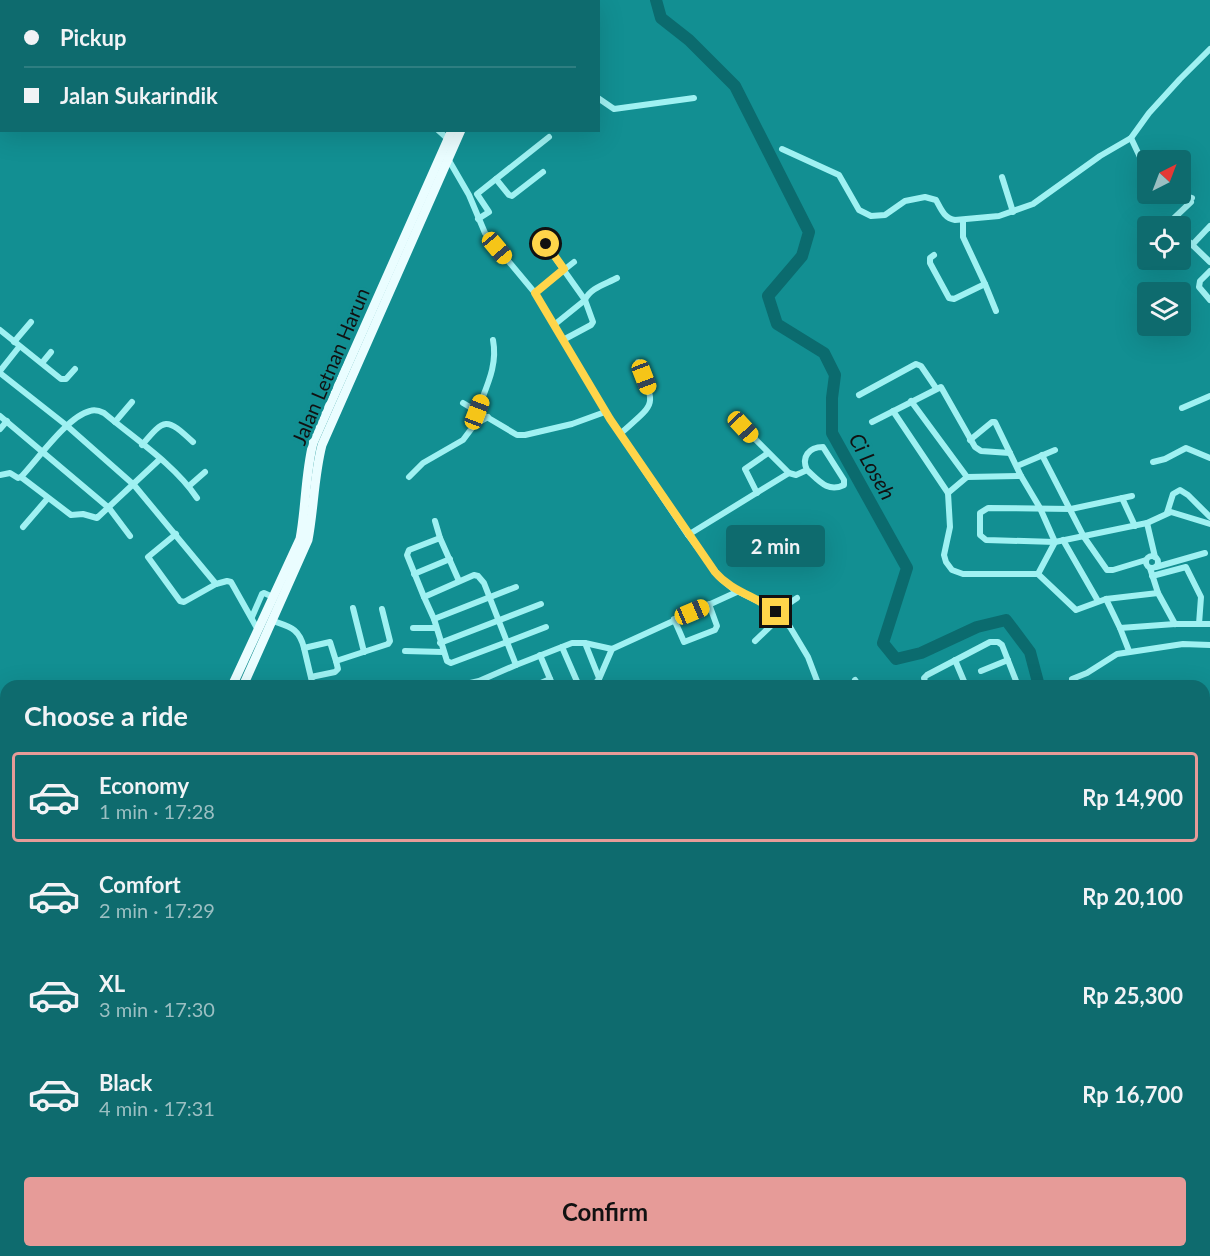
<!DOCTYPE html>
<meta charset="utf-8">
<style>
:root{--surface:#0e6b6e;--page:#1c7376;--text:#f1f3f6;--muted:#9bbfc2;--line:#2e7e81;--accent:#e69b98}
body{margin:0;font-family:Lato,sans-serif;background:var(--page);color:var(--text);height:100vh;display:flex;flex-direction:column;font-size:22px;white-space:nowrap}
*{box-sizing:border-box;margin:0}
p{font-size:20px;color:var(--muted)}
.icon{flex:none;width:33px;height:33px;fill:none;stroke:currentColor;stroke-width:2;stroke-linecap:round;stroke-linejoin:round}
.map{position:relative;flex:1;overflow:hidden}
.drawer{position:absolute;left:0px;top:680px;width:1210px;height:578px;display:flex;flex-direction:column;background:var(--surface);border-radius:18px 18px 0 0;box-shadow:0 6px 24px #0002}
.drawer>*{flex:none}
.hud{position:absolute;left:0px;top:0px;width:600px;height:132px;box-shadow:0 6px 24px #0002;display:grid;align-content:center;height:132px;padding:0 24px;background:var(--surface)}
.needle{width:39px;rotate:42deg}
.controls{position:absolute;left:1137px;top:150px;display:grid;gap:12px}
.controls a{display:grid;place-items:center;width:54px;height:54px;border-radius:6px;background:var(--surface);box-shadow:0 6px 24px #0002;font-size:30px}
.end{position:absolute;width:27px;height:27px;margin:-14px;border:8px solid #ffd54a;background:#111;box-shadow:0 0 0 3px #111}
.from{border-radius:50%}
.bubble{position:absolute;height:42px;border-radius:6px;background:var(--surface);box-shadow:0 6px 24px #0002;font-size:20px;font-weight:700;line-height:42px;text-align:center}
.car{position:absolute;width:18px;height:36px;margin:-18px -9px;border-radius:8px;box-shadow:0 0 4px 2px #0007;background:linear-gradient(#f5c518 24%,#345 0 40%,#f5c518 0 76%,#345 0 86%,#f5c518 0)}
.hud b{display:flex;align-items:center;gap:21px;height:57px;font-size:22px}
.hud b+b{border-top:2px solid var(--line)}
.hud i{width:15px;height:15px;background:var(--text)}
ul{padding:0;list-style:none}
li{display:flex;align-items:center;gap:18px;height:90px;margin:0 12px 9px;padding:0 12px;border:3px solid transparent;border-radius:6px}
li div{flex:1}
li b{display:block;font-size:22px}
li em{font-style:normal;font-weight:700}
li.selected{border-color:var(--accent)}
li>.icon{width:54px;height:54px;stroke-width:1.5}
h2{padding:0 24px;font-size:27px;line-height:72px}
.primary-button{display:flex;gap:12px;margin-top:auto;padding:12px 24px}
.primary-button a{flex:1;height:69px;border-radius:6px;background:var(--accent);color:#111;font-size:24px;font-weight:700;line-height:69px;text-align:center}
.map>svg:first-child{display:block}
.lines{fill:none;stroke-linecap:round;stroke-linejoin:round}
.river{stroke:#0b6b6e;stroke-width:12}
.street{stroke:#9ff1f2;stroke-width:6}
.secondary{stroke:#cefbfc;stroke-width:8}
.primary{stroke:#eafdff;stroke-width:9}
.highway{stroke:#fff;stroke-width:10}
.route{stroke:#ffd54a;stroke-width:8}
.labels{text-anchor:middle;dominant-baseline:central;stroke-width:6;stroke-linejoin:round;paint-order:stroke}
.street-label{font-size:20px;fill:#111;stroke:#128f92}
.water-label{font-size:21px;font-style:italic;fill:#111;stroke:#128f92}
</style>
<div class="map">
<svg width="1210" height="1256" viewBox="0 0 1210 1256">
<rect width="100%" height="100%" fill="#128f92"/>
<g class="lines">
<g class="river">
<path d="M656,0l5,18 28,22 46,46 74,146 -7,24 -34,40 9,28 47,29 11,22 -3,23v35l75,135 -24,75 13,16 25,-6 56,-26 29,-7 24,32 9,34"/>
<path d="M1204,895l6,2"/>
</g>
<g class="street">
<path d="M210,0l1,2"/>
<path d="M362,2v-2"/>
<path d="M598,98l16,11 80,-11"/>
<path d="M438,130l11,10"/>
<path d="M1131,138l17,36"/>
<path d="M782,149l57,26 20,35 12,6 14,-1 20,-14 20,-4 11,3c5,9 8,18 19,20l44,-4 34,-12 67,-48 31,-18 18,-25 31,-34 30,-30"/>
<path d="M447,157l22,38 16,38 50,60 75,126 78,116 33,44 12,10 35,17 22,21 18,30 11,29"/>
<path d="M1002,177l11,35"/>
<path d="M496,179l13,16 3,1 31,-24"/>
<path d="M1180,194l12,4"/>
<path d="M478,219l11,-7 -12,-18 72,-57"/>
<path d="M1174,226l-2,-6 19,-18"/>
<path d="M1180,233l30,29"/>
<path d="M546,245l39,55 8,22 -2,3 -28,15"/>
<path d="M1192,245l18,-19"/>
<path d="M934,255l-4,3v5l19,35 5,1 31,-15 -22,-47v-17"/>
<path d="M1210,271l-10,10 -1,6 11,13"/>
<path d="M985,284l11,27"/>
<path d="M535,293l39,-31"/>
<path d="M554,325l31,-25c5,-12 21,-16 32,-22"/>
<path d="M0,330l61,49h5l9,-10"/>
<path d="M14,342l17,-20"/>
<path d="M42,363l9,-11"/>
<path d="M0,371l19,-24"/>
<path d="M0,373l66,52 68,60 82,99 11,-3 4,1 27,48"/>
<path d="M859,395l57,-31 5,2 15,22"/>
<path d="M911,401l56,76"/>
<path d="M463,403l54,32h8l47,-11 33,-12"/>
<path d="M1182,408l28,-12"/>
<path d="M893,411l55,82 2,34 -6,28 2,7 6,8 11,4h75l38,36 30,-11 52,-6"/>
<path d="M477,412c9,-25 21,-46 16,-72"/>
<path d="M0,416l109,92 21,28"/>
<path d="M115,422l17,-20"/>
<path d="M872,422l69,-35 34,60 6,4 29,2"/>
<path d="M0,429l7,-8"/>
<path d="M620,434c37,-33 36,-26 18,-72"/>
<path d="M970,440l22,-18h3l26,54"/>
<path d="M142,445c23,-27 24,-28 51,-3"/>
<path d="M1042,455l42,82 23,33h6l33,-10"/>
<path d="M1153,462l12,-3 21,-11 24,10"/>
<path d="M1017,466l38,-16"/>
<path d="M789,473l7,2 11,-5c12,11 21,23 37,15v-5l-21,-33c-14,0 -22,10 -16,23"/>
<path d="M0,475l10,-2 8,5 3,-1 50,38 12,-1 14,4 62,-58"/>
<path d="M21,477c17,-18 47,-61 69,-66 5,-2 10,0 14,2 31,26 70,51 93,85"/>
<path d="M409,477l14,-14 40,-23 12,-16 13,-7"/>
<path d="M189,486l16,-14"/>
<path d="M757,493l-12,-24 23,-16"/>
<path d="M948,493l19,-16 54,-1 19,32 15,34 -17,32"/>
<path d="M1132,496l-61,13 -83,-1 -8,5v22l6,5 69,2 92,-19 24,-11 39,12"/>
<path d="M1122,498l13,28"/>
<path d="M1167,513l6,-19 7,-4 8,5 22,22"/>
<path d="M435,521l5,17"/>
<path d="M1147,523l8,34"/>
<path d="M23,527l25,-29"/>
<path d="M176,534l-28,23 32,44 4,1 32,-18"/>
<path d="M688,535l101,-62 -46,-46"/>
<path d="M1063,540l35,61"/>
<circle cx="1152" cy="562" r="6"/>
<path d="M1156,567l49,-14"/>
<path d="M1150,568l8,25 17,31"/>
<path d="M414,574l36,-15"/>
<path d="M1152,576l34,-9 15,30 -2,27"/>
<path d="M516,587l-82,32 13,42 4,2 56,-21 9,23 56,-22h13l27,6 127,-58"/>
<path d="M424,597l-17,-42 2,-5 31,-12 19,43"/>
<path d="M1106,599l14,29 55,-4h35"/>
<path d="M353,608l11,44"/>
<path d="M776,612l21,-14"/>
<path d="M252,617l10,-23 2,-1 9,4"/>
<path d="M434,619l-10,-22 50,-22 4,1 6,7 23,59 39,-15"/>
<path d="M674,619l10,23 31,-12 2,-4 -8,-22"/>
<path d="M273,621c17,6 26,7 31,27l26,-6 6,19 52,-17 2,-3 -8,-32"/>
<path d="M413,628h23"/>
<path d="M1120,628l9,23"/>
<path d="M755,641l25,-24"/>
<path d="M440,643l101,-39"/>
<path d="M585,643l14,35"/>
<path d="M562,647l17,39"/>
<path d="M304,648l9,38"/>
<path d="M405,651l38,1"/>
<path d="M540,655l13,31"/>
<path d="M955,660l11,26"/>
<path d="M981,671l27,-11"/>
<path d="M311,677l24,-5 3,-3 -2,-8"/>
<path d="M1072,679l15,-6 30,-19 66,-10 27,1"/>
<path d="M855,680l4,6"/>
<path d="M457,686l22,-5 37,-16"/>
<path d="M534,686l16,-7"/>
<path d="M593,686l6,-7 13,-30"/>
<path d="M926,686l-2,-8 3,-3 63,-33h8l4,3 16,41"/>
<path d="M0,860l6,19"/>
<path d="M0,934l6,-3"/>
<path d="M1204,939l6,3"/>
<path d="M1204,1060l6,3"/>
<path d="M0,1126l6,6"/>
<path d="M0,1139l6,-3"/>
<path d="M1204,1176l6,-1"/>
<path d="M383,1251l8,5"/>
<path d="M705,1256l9,-3 7,3"/>
</g>
<path class="secondary" d="M1204,803l6,2"/>
<g class="primary">
<path d="M518,2l1,-2"/>
<path d="M528,2v-2"/>
<path d="M232,686l68,-147c6,-32 5,-64 13,-96l139,-313"/>
<path d="M243,686l65,-146c6,-32 6,-64 14,-95l139,-315"/>
<path d="M0,1169l6,-12"/>
<path d="M0,1189l6,-12"/>
</g>
<g class="highway">
<path d="M1204,764l6,-35"/>
<path d="M1177,1251l1,5"/>
</g>
</g>
<g class="lines">
<path class="route" d="M546,244l18,25 -29,24 75,126 105,153c17,20 41,24 61,40"/>
</g>
<g class="labels">
<g class="street-label">
<text transform="translate(330 366) rotate(-67)">Jalan Letnan Harun</text>
</g>
<g class="water-label">
<text transform="translate(873 466) rotate(61)">Ci Loseh</text>
</g>
</g>
</svg>
<div class="controls">
<a><svg class="needle" viewBox="-14 -14 28 28"><path d="M0-13l5 13h-10z" fill="#e53935"/><path d="M0 13l5-13h-10z" fill="#9bbfc2"/></svg></a>
<a><svg class="icon" aria-label="locate" viewBox="0 0 24 24"><circle cx="12" cy="12" r="6"/><path d="M12 2v4M12 18v4M2 12h4M18 12h4"/></svg></a>
<a><svg class="icon" aria-label="layers" viewBox="0 0 24 24"><path d="M12 4l9 5-9 5-9-5zM3 14l9 5 9-5"/></svg></a>
</div>
<i class="end from" style="left:546px;top:244px"></i>
<i class="end" style="left:776px;top:612px"></i>
<div class="bubble" style="left:726px;top:525px;width:99px">2 min</div>
<i class="car" style="left:497px;top:248px;rotate:140deg"></i>
<i class="car" style="left:644px;top:377px;rotate:159deg"></i>
<i class="car" style="left:477px;top:412px;rotate:21deg"></i>
<i class="car" style="left:743px;top:427px;rotate:137deg"></i>
<i class="car" style="left:692px;top:612px;rotate:67deg"></i>
<div class="hud">
<b><i class="from"></i>Pickup</b>
<b><i></i>Jalan Sukarindik</b>
</div>
<section class="drawer">
<h2>Choose a ride</h2>
<ul>
<li class="selected"><svg class="icon" aria-label="car" viewBox="0 0 24 24"><path d="M5 17H2v-5l4-1 3-4h7l3 4 3 1v5h-3M9 17h6M6 11h13"/><circle cx="7" cy="17" r="2"/><circle cx="17" cy="17" r="2"/></svg><div><b>Economy</b><p>1 min · 17:28</p></div><em>Rp 14,900</em></li>
<li><svg class="icon" aria-label="car" viewBox="0 0 24 24"><path d="M5 17H2v-5l4-1 3-4h7l3 4 3 1v5h-3M9 17h6M6 11h13"/><circle cx="7" cy="17" r="2"/><circle cx="17" cy="17" r="2"/></svg><div><b>Comfort</b><p>2 min · 17:29</p></div><em>Rp 20,100</em></li>
<li><svg class="icon" aria-label="car" viewBox="0 0 24 24"><path d="M5 17H2v-5l4-1 3-4h7l3 4 3 1v5h-3M9 17h6M6 11h13"/><circle cx="7" cy="17" r="2"/><circle cx="17" cy="17" r="2"/></svg><div><b>XL</b><p>3 min · 17:30</p></div><em>Rp 25,300</em></li>
<li><svg class="icon" aria-label="car" viewBox="0 0 24 24"><path d="M5 17H2v-5l4-1 3-4h7l3 4 3 1v5h-3M9 17h6M6 11h13"/><circle cx="7" cy="17" r="2"/><circle cx="17" cy="17" r="2"/></svg><div><b>Black</b><p>4 min · 17:31</p></div><em>Rp 16,700</em></li>
</ul>
<div class="primary-button"><a>Confirm</a></div>
</section>
</div>
